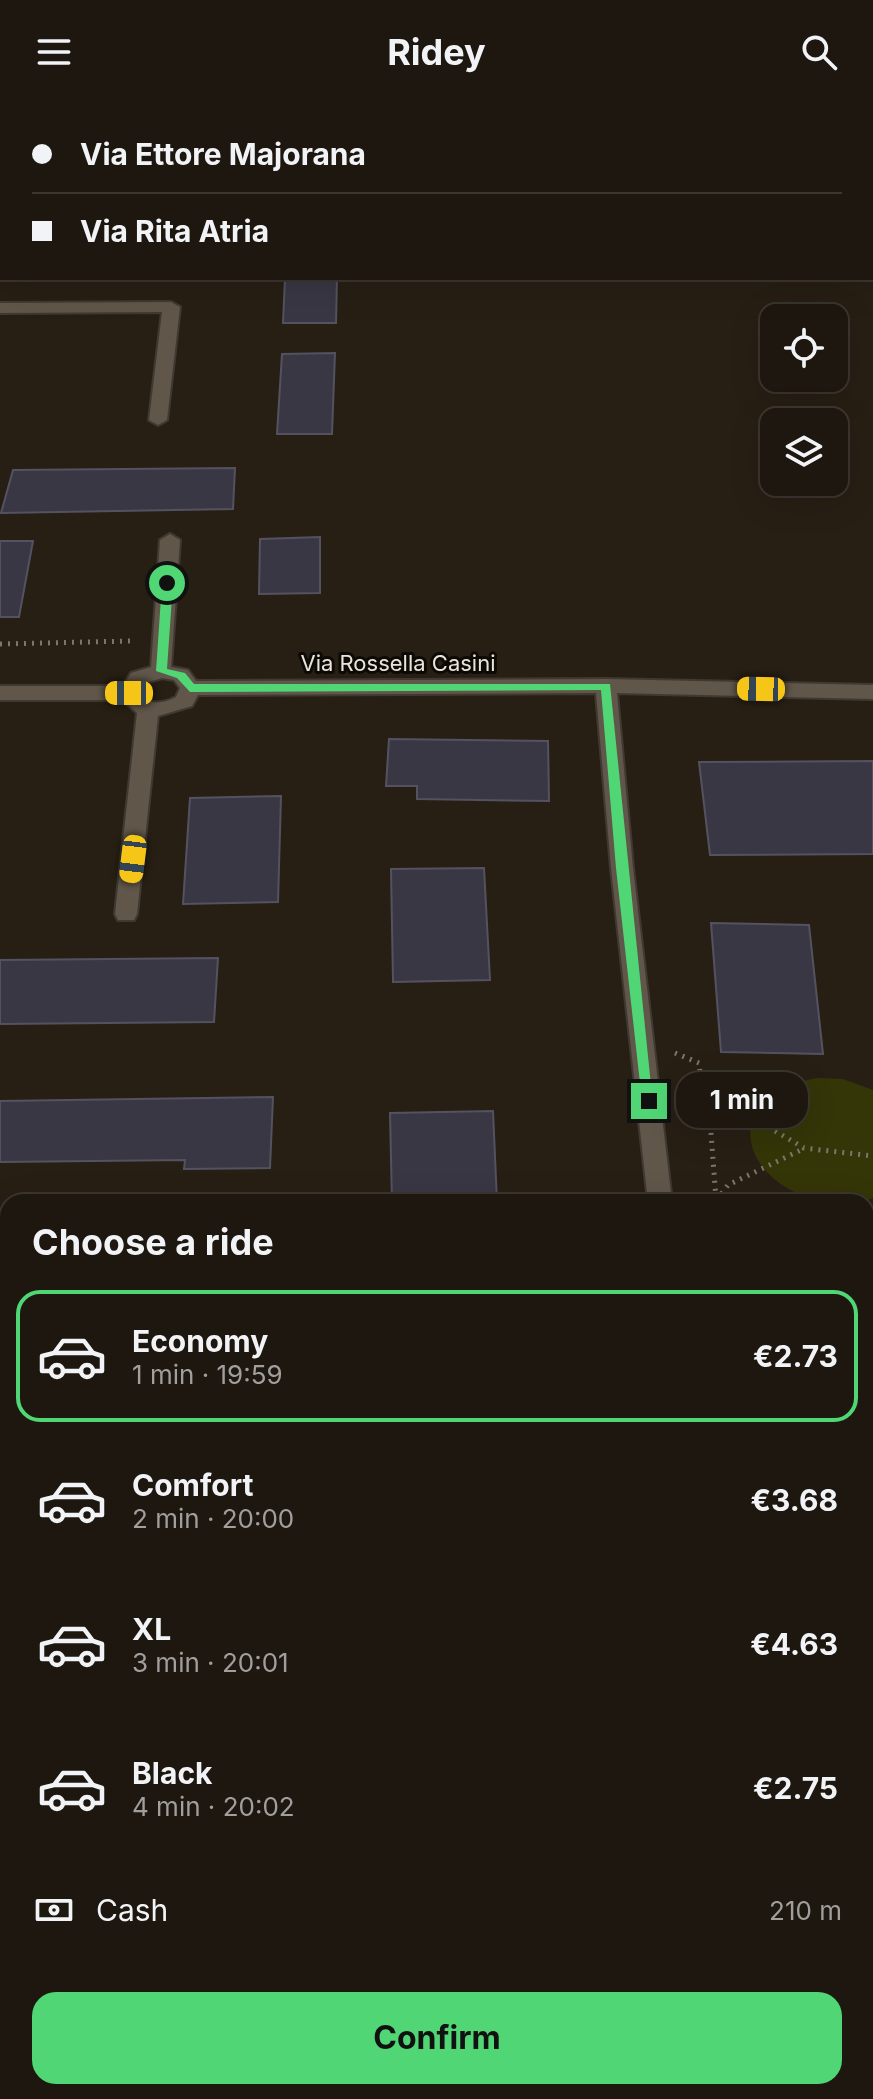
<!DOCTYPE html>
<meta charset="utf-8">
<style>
:root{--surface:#1d170f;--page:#2a241d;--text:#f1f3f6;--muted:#a09f9e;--line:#3b362f;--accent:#50d674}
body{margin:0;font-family:Inter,sans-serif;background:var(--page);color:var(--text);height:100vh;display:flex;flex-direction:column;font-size:30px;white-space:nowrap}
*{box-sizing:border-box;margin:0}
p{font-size:26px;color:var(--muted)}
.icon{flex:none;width:44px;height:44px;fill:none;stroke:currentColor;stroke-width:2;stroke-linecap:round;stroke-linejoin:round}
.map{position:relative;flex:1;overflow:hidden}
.side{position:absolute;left:0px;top:1090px;width:874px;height:906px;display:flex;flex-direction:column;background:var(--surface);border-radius:24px 24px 0 0;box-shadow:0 8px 32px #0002,0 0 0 2px var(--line)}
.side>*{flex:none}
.hud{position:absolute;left:0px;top:0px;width:874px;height:176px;box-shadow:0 8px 32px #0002,0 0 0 2px var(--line);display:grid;align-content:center;height:176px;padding:0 32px;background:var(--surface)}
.controls{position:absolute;left:760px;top:200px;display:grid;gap:16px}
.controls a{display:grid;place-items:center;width:88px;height:88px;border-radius:16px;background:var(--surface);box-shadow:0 8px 32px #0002,0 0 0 2px var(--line);font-size:40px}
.end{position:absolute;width:36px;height:36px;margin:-18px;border:10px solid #50d674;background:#111;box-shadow:0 0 0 4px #111}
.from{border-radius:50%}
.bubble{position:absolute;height:56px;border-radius:24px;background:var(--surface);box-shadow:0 8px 32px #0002,0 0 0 2px var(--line);font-size:26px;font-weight:700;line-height:56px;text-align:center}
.car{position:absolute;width:24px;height:48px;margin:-24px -12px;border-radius:10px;box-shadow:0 0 6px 2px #0007;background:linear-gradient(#f5c518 24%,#345 0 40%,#f5c518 0 76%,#345 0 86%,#f5c518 0)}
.hud b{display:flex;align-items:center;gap:28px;height:76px;font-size:30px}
.hud b+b{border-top:2px solid var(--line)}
.hud i{width:20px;height:20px;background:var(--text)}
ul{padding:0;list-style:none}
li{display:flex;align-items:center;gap:24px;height:132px;margin:0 16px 12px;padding:0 16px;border:4px solid transparent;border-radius:24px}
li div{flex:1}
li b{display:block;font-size:30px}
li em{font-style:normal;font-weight:700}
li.current{border-color:var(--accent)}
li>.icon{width:72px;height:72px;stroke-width:1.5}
h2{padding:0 32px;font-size:36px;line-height:96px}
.pay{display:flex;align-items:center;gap:20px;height:88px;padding:0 32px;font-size:30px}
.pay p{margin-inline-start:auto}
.action{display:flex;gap:16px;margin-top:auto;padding:16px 32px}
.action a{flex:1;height:92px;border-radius:24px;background:var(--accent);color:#111;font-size:32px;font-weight:700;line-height:92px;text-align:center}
header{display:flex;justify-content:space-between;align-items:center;height:104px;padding:0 32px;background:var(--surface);font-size:36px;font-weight:700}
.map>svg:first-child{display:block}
.green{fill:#343608}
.building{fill:#3a3745;stroke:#545260;stroke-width:2}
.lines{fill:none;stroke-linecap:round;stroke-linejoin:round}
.street-casing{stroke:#403932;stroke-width:4}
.path-far1{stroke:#7d766d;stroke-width:5;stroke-dasharray:2 6;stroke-linecap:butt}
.path{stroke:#7d766d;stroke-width:6;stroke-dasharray:2 7;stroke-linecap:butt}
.street{fill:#605649;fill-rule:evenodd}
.route{fill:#50d674}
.labels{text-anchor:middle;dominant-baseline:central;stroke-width:6;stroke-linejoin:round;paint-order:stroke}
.street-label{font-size:22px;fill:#e9e3dc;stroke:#0d0a05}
</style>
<header><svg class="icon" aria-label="menu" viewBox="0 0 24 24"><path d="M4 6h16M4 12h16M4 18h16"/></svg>Ridey<svg class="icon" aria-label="search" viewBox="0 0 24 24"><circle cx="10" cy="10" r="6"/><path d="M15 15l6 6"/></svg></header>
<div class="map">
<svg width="873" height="1995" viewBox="0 0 873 1995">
<rect width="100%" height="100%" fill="#271f14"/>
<path class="green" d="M817,974l26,1 30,11v108c-10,5 -20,4 -30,4 -96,0 -137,-104 -26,-124z"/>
<g class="building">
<path d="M285,174h52l-1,45h-53z"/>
<path d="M335,249l-3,81h-55l5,-80z"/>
<path d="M235,364l-2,41 -232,4 12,-43z"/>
<path d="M320,433v56l-61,1 1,-55z"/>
<path d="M0,437h33l-14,76h-19z"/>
<path d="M389,635l159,2 1,60 -132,-2v-13h-31z"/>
<path d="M873,657v93l-163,1 -11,-93z"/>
<path d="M281,692l-3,106 -95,2 7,-106z"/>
<path d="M484,764l6,112 -97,2 -2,-113z"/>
<path d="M711,819l98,2 14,129 -102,-2z"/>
<path d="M218,854l-4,64 -214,2v-64z"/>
<path d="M273,993l-3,71 -86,1 1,-9 -185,2v-61z"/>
<path d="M493,1007l4,91h-105l-2,-89z"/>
<rect x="866" y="1110" width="7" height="59"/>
<rect x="0" y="1239" width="8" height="70"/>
<path d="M866,1265h7v103l-7,-48z"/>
<rect x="0" y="1708" width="8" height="72"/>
<rect x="866" y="1729" width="7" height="204"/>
<path d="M0,1982h8v6h176v7h-184z"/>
</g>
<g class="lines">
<g class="street-casing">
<g id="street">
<rect x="103" y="0" width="16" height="2"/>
<path d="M171,198l9,5 -13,113 -9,5 -9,-5 13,-108 -162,1v-10z"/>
<path d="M170,430l10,6 -9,127 17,3 8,11 410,-2 267,6v14l-256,-6 16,175 39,334h-24l-37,-334 -15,-175 -398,2 -6,11 -34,10 -21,198 -3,6h-16l-3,-6 22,-201 -14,-13h-123v-14h123l8,-13 20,-6 9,-127zM162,574l12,2 6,8 -4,9c-14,7 -26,9 -37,-4l6,-10z"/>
<rect x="0" y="1156" width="8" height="20"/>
<rect x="0" y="1835" width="8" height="32"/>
<rect x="726" y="1988" width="32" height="7"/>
</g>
</g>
<g class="path-far1">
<path d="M0,540l131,-3"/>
<path d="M675,949l24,10 3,25 102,60 69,8"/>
<path d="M708,989l8,106"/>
<path d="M717,1096l11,-15 75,-36"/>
</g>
<g class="path">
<path d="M866,1622h7"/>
<path d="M787,1988l1,7"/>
</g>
<use href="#street" class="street"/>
</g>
<path class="route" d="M167,476l6,3 -6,86 18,4 9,11h416l43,421h-9l-2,-4 -26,-233 -15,-178 -411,2 -13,-14 -21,-7 6,-88z"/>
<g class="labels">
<g class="street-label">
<text x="398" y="559">Via Rossella Casini</text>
</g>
</g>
</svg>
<div class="controls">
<a><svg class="icon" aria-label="locate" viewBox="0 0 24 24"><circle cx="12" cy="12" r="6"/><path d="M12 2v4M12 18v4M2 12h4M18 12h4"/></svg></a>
<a><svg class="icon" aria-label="layers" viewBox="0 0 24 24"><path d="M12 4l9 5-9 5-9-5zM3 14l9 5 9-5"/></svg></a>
</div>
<i class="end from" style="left:167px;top:479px"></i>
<i class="end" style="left:649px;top:997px"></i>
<div class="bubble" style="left:676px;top:968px;width:132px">1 min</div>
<i class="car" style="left:761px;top:585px;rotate:271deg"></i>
<i class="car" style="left:129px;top:589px;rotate:270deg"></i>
<i class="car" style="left:133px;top:755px;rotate:187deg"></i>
<div class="hud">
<b><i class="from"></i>Via Ettore Majorana</b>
<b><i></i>Via Rita Atria</b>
</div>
<section class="side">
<h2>Choose a ride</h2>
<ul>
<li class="current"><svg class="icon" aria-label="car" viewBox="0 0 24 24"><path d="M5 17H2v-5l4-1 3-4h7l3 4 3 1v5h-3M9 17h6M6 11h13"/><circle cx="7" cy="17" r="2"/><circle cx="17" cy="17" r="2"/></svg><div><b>Economy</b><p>1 min · 19:59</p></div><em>€2.73</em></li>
<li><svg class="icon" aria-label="car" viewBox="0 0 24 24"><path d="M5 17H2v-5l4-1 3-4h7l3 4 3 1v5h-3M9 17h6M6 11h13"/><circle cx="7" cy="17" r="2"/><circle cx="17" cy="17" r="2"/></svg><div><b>Comfort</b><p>2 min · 20:00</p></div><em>€3.68</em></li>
<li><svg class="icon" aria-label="car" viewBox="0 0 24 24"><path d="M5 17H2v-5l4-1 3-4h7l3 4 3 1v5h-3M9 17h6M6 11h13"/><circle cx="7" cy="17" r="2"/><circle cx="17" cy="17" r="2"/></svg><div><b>XL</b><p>3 min · 20:01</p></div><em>€4.63</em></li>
<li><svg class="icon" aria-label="car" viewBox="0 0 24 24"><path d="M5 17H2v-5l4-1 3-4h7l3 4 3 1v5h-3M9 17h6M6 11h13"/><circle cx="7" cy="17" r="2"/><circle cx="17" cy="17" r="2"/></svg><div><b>Black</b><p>4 min · 20:02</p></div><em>€2.75</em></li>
</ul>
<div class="pay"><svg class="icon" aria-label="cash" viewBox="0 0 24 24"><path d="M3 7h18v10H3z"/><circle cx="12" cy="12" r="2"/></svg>Cash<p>210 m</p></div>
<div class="action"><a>Confirm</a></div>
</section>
</div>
